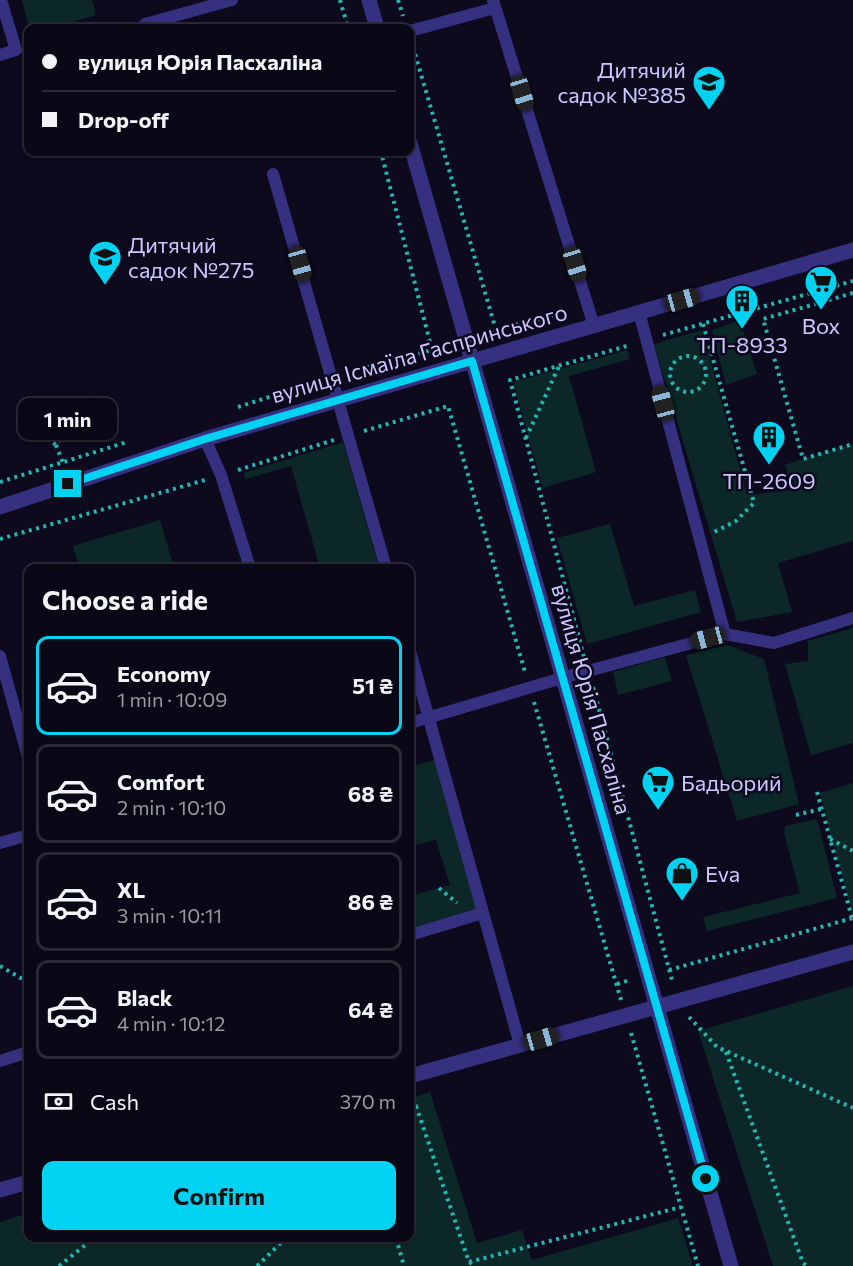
<!DOCTYPE html>
<meta charset="utf-8">
<style>
:root{--surface:#0a0816;--page:#181623;--text:#f1f3f6;--muted:#999aa1;--line:#2a2935;--accent:#00d3f1}
body{margin:0;font-family:Commissioner,sans-serif;background:var(--page);color:var(--text);height:100vh;display:flex;flex-direction:column;font-size:22px;white-space:nowrap}
*{box-sizing:border-box;margin:0}
p{font-size:20px;color:var(--muted)}
.icon{flex:none;width:33px;height:33px;fill:none;stroke:currentColor;stroke-width:2;stroke-linecap:round;stroke-linejoin:round}
.map{position:relative;flex:1;overflow:hidden}
.sheet{position:absolute;left:24px;top:564px;width:390px;height:678px;display:flex;flex-direction:column;background:var(--surface);border-radius:12px;box-shadow:0 2px 4px #0004,0 0 0 2px var(--line)}
.sheet>*{flex:none}
.banner{position:absolute;left:24px;top:24px;width:390px;height:132px;border-radius:12px;box-shadow:0 2px 4px #0004,0 0 0 2px var(--line);display:grid;align-content:center;height:132px;padding:0 18px;background:var(--surface)}
.end{position:absolute;width:27px;height:27px;margin:-14px;border:8px solid #00d3f1;background:#111;box-shadow:0 0 0 3px #111}
.from{border-radius:50%}
.bubble{position:absolute;height:42px;border-radius:12px;background:var(--surface);box-shadow:0 2px 4px #0004,0 0 0 2px var(--line);font-size:20px;font-weight:700;line-height:42px;text-align:center}
.car{position:absolute;width:18px;height:36px;margin:-18px -9px;border-radius:8px;box-shadow:0 0 4px 2px #0007;background:linear-gradient(#222 24%,#8ab4d8 0 40%,#222 0 76%,#8ab4d8 0 86%,#222 0)}
.banner b{display:flex;align-items:center;gap:21px;height:57px;font-size:22px}
.banner b+b{border-top:2px solid var(--line)}
.banner i{width:15px;height:15px;background:var(--text)}
ul{padding:0;list-style:none}
li{display:flex;align-items:center;gap:18px;height:99px;margin:0 12px 9px;padding:0 6px;border:3px solid var(--line);border-radius:12px}
li div{flex:1}
li b{display:block;font-size:22px}
li em{font-style:normal;font-weight:700}
li.on{border-color:var(--accent)}
li>.icon{width:54px;height:54px;stroke-width:1.5}
h2{padding:0 18px;font-size:27px;line-height:72px}
.pay{display:flex;align-items:center;gap:15px;height:66px;padding:0 18px;font-size:22px}
.pay p{margin-inline-start:auto}
.button{display:flex;gap:12px;margin-top:auto;padding:12px 18px}
.button a{flex:1;height:69px;border-radius:12px;background:var(--accent);color:#111;font-size:24px;font-weight:700;line-height:69px;text-align:center}
.map>svg:first-child{display:block}
.green{fill:#0c2727}
.lines{fill:none;stroke-linecap:round;stroke-linejoin:round}
.path{stroke:#22b7b1;stroke-width:4;stroke-dasharray:3 4.5;stroke-linecap:butt}
.lane{stroke:#353080;stroke-width:12}
.street{stroke:#353080;stroke-width:15}
.route{stroke:#00d3f1;stroke-width:8}
.labels{text-anchor:middle;dominant-baseline:central;stroke-width:5;stroke-linejoin:round;paint-order:stroke}
.poi-label{font-size:22px;fill:#cdc6ff;stroke:#0d0a1d;text-anchor:start}
.street-label{font-size:22px;fill:#cdc6ff;stroke:#0d0a1d}
</style>
<div class="map">
<svg width="853" height="1266" viewBox="0 0 853 1266">
<rect width="100%" height="100%" fill="#0d0a1d"/>
<g class="green">
<path d="M22,0h70l4,15 -44,13h-23z"/>
<path d="M740,320l17,54 -31,11 -14,-55z"/>
<path d="M702,330l45,165 46,-5 -8,-25 23,-8 45,-13v97l-75,22 14,49 -55,10 -83,-278z"/>
<path d="M627,350l3,9 -61,17 27,96 -53,16 -30,-106z"/>
<path d="M343,442l36,126h-59l-29,-102 -46,13 -1,-6z"/>
<path d="M160,520l14,48h-95l-6,-22z"/>
<path d="M610,524l24,82 61,-16 6,22 -114,32 -30,-106z"/>
<path d="M853,628v115l-42,12 -26,-91 23,-3v-20z"/>
<path d="M727,645l37,14 35,145 -62,17 -51,-166z"/>
<path d="M665,657l7,24 -54,14 -5,-23z"/>
<path d="M437,759l40,149 -3,4 -64,19v-35l40,-11 -14,-45 -26,6v-79z"/>
<path d="M853,783v133l-33,-123z"/>
<path d="M817,819l20,79 -130,33 -4,-14 97,-24 -16,-60 1,-7z"/>
<path d="M853,986v280h-80l-75,-235z"/>
<path d="M430,1092l47,151 45,-13 10,30 146,-42 15,48h-693v-44l28,-9v25h382v-139z"/>
</g>
<g class="lines">
<g class="path">
<path d="M340,0l8,28"/>
<path d="M398,0l5,16"/>
<path d="M413,47l83,283 57,-15"/>
<path d="M853,293l-90,26 40,140 50,-15"/>
<path d="M703,324l51,179 -18,18 -22,11"/>
<path d="M663,335l190,-54"/>
<circle cx="688" cy="374" r="18"/>
<path d="M346,373l86,-23 -51,-198"/>
<path d="M238,407l78,-25"/>
<path d="M18,415l38,30 36,-49"/>
<path d="M364,431l84,-25 77,266"/>
<path d="M526,438l33,-72"/>
<path d="M56,445l7,18"/>
<path d="M238,470l96,-30"/>
<path d="M0,482l127,-40"/>
<path d="M0,539l205,-59"/>
<path d="M584,657l-74,-277 120,-35"/>
<path d="M593,687l80,297"/>
<path d="M534,702l87,298"/>
<path d="M817,792l35,126"/>
<path d="M796,815l25,-6"/>
<path d="M830,839l23,12"/>
<path d="M439,888l18,15"/>
<path d="M0,966l24,14"/>
<path d="M669,970l184,-52"/>
<path d="M617,984l13,-4"/>
<path d="M689,1017l28,30 136,61"/>
<path d="M631,1033l67,233"/>
<path d="M726,1052l77,211 4,3"/>
<path d="M416,1106l53,156 6,4"/>
<path d="M410,1113l6,-7 -4,-14"/>
<path d="M396,1238l8,28"/>
<path d="M469,1262l212,-55"/>
<path d="M59,1266l35,-28"/>
<path d="M257,1266l29,-28"/>
</g>
<g class="lane">
<path d="M493,0l101,326"/>
<path d="M145,24l87,-24"/>
<path d="M410,31l85,-23"/>
<path d="M0,55l16,-5 -15,-50"/>
<path d="M273,174l113,394"/>
<path d="M639,312l86,322"/>
<path d="M205,439l16,36 29,93"/>
<path d="M410,651l110,394"/>
<path d="M0,656l28,101"/>
<path d="M410,723l152,-45 163,-44 49,9 79,-25"/>
<path d="M0,843l28,-8"/>
<path d="M410,935l73,-22"/>
<path d="M0,1061l28,-9"/>
</g>
<g class="street">
<path d="M369,0l8,28"/>
<path d="M410,143l321,1123"/>
<path d="M0,507l205,-68 648,-189"/>
<path d="M410,1076l443,-124"/>
<path d="M0,1190l28,-8"/>
</g>
</g>
<g class="lines">
<path class="route" d="M68,484l137,-45 267,-78 234,818"/>
</g>
<defs>
<g id="school-pin" transform="scale(1.725)"><path d="M0 17L-7.5 6A9.5 9.5 0 1 1 7.5 6Z" fill="#00d3f1" stroke="#0d0a1d"/><path d="M0-5L7-2L0 1L-7-2ZM-4 1L0 2.5L4 1V4Q0 6-4 4Z" fill="#111"/></g>
<g id="supermarket-pin" transform="scale(1.725)"><path d="M0 17L-7.5 6A9.5 9.5 0 1 1 7.5 6Z" fill="#00d3f1" stroke="#0d0a1d"/><path d="M-6-5.5h2.5l.6 2H6L4.5 2H-2.5L-4.4-4H-6ZM-1.5 3.2a1.3 1.3 0 1 0 .1 0ZM3 3.2a1.3 1.3 0 1 0 .1 0Z" fill="#111"/></g>
<g id="building-pin" transform="scale(1.725)"><path d="M0 17L-7.5 6A9.5 9.5 0 1 1 7.5 6Z" fill="#00d3f1" stroke="#0d0a1d"/><path d="M-4-6H4V6H1V3H-1V6H-4ZM-2.5-4.3h1.7v1.8h-1.7ZM.8-4.3h1.7v1.8H.8ZM-2.5-1h1.7V.8h-1.7ZM.8-1h1.7V.8H.8Z" fill="#111"/></g>
<g id="shop-pin" transform="scale(1.725)"><path d="M0 17L-7.5 6A9.5 9.5 0 1 1 7.5 6Z" fill="#00d3f1" stroke="#0d0a1d"/><path d="M-5-2.5h2.3a2.7 3.5 0 0 1 5.4 0H5L5.5 6h-11ZM-1.5-2.5h3a1.5 2.3 0 0 0-3 0Z" fill="#111"/></g>
</defs>
<g fill-rule="evenodd">
<use href="#school-pin" x="709" y="82"/>
<use href="#school-pin" x="105" y="257"/>
<use href="#supermarket-pin" x="821" y="282"/>
<use href="#building-pin" x="742" y="301"/>
<use href="#building-pin" x="769" y="437"/>
<use href="#supermarket-pin" x="658" y="782"/>
<use href="#shop-pin" x="682" y="873"/>
</g>
<g class="labels">
<g class="poi-label">
<text x="686" y="69" text-anchor="end">Дитячий<tspan x="686" dy="25">садок №385</tspan></text>
<text x="128" y="244">Дитячий<tspan x="128" dy="25">садок №275</tspan></text>
<text x="821" y="325" text-anchor="middle">Box</text>
<text x="742" y="344" text-anchor="middle">ТП-8933</text>
<text x="769" y="480" text-anchor="middle">ТП-2609</text>
<text x="681" y="782">Бадьорий</text>
<text x="705" y="873">Eva</text>
</g>
<g class="street-label">
<text transform="translate(419 353) rotate(-16)">вулиця Ісмаїла Гаспринського</text>
<text transform="translate(592 699) rotate(74)">вулиця Юрія Пасхаліна</text>
</g>
</g>
</svg>
<i class="end from" style="left:706px;top:1179px"></i>
<i class="end" style="left:68px;top:484px"></i>
<div class="bubble" style="left:18px;top:398px;width:99px">1 min</div>
<i class="car" style="left:522px;top:93px;rotate:163deg"></i>
<i class="car" style="left:300px;top:264px;rotate:164deg"></i>
<i class="car" style="left:575px;top:264px;rotate:163deg"></i>
<i class="car" style="left:682px;top:300px;rotate:74deg"></i>
<i class="car" style="left:663px;top:403px;rotate:345deg"></i>
<i class="car" style="left:708px;top:638px;rotate:255deg"></i>
<i class="car" style="left:541px;top:1039px;rotate:74deg"></i>
<div class="banner">
<b><i class="from"></i>вулиця Юрія Пасхаліна</b>
<b><i></i>Drop-off</b>
</div>
<section class="sheet">
<h2>Choose a ride</h2>
<ul>
<li class="on"><svg class="icon" aria-label="car" viewBox="0 0 24 24"><path d="M5 17H2v-5l4-1 3-4h7l3 4 3 1v5h-3M9 17h6M6 11h13"/><circle cx="7" cy="17" r="2"/><circle cx="17" cy="17" r="2"/></svg><div><b>Economy</b><p>1 min · 10:09</p></div><em>51 ₴</em></li>
<li><svg class="icon" aria-label="car" viewBox="0 0 24 24"><path d="M5 17H2v-5l4-1 3-4h7l3 4 3 1v5h-3M9 17h6M6 11h13"/><circle cx="7" cy="17" r="2"/><circle cx="17" cy="17" r="2"/></svg><div><b>Comfort</b><p>2 min · 10:10</p></div><em>68 ₴</em></li>
<li><svg class="icon" aria-label="car" viewBox="0 0 24 24"><path d="M5 17H2v-5l4-1 3-4h7l3 4 3 1v5h-3M9 17h6M6 11h13"/><circle cx="7" cy="17" r="2"/><circle cx="17" cy="17" r="2"/></svg><div><b>XL</b><p>3 min · 10:11</p></div><em>86 ₴</em></li>
<li><svg class="icon" aria-label="car" viewBox="0 0 24 24"><path d="M5 17H2v-5l4-1 3-4h7l3 4 3 1v5h-3M9 17h6M6 11h13"/><circle cx="7" cy="17" r="2"/><circle cx="17" cy="17" r="2"/></svg><div><b>Black</b><p>4 min · 10:12</p></div><em>64 ₴</em></li>
</ul>
<div class="pay"><svg class="icon" aria-label="cash" viewBox="0 0 24 24"><path d="M3 7h18v10H3z"/><circle cx="12" cy="12" r="2"/></svg>Cash<p>370 m</p></div>
<div class="button"><a>Confirm</a></div>
</section>
</div>
